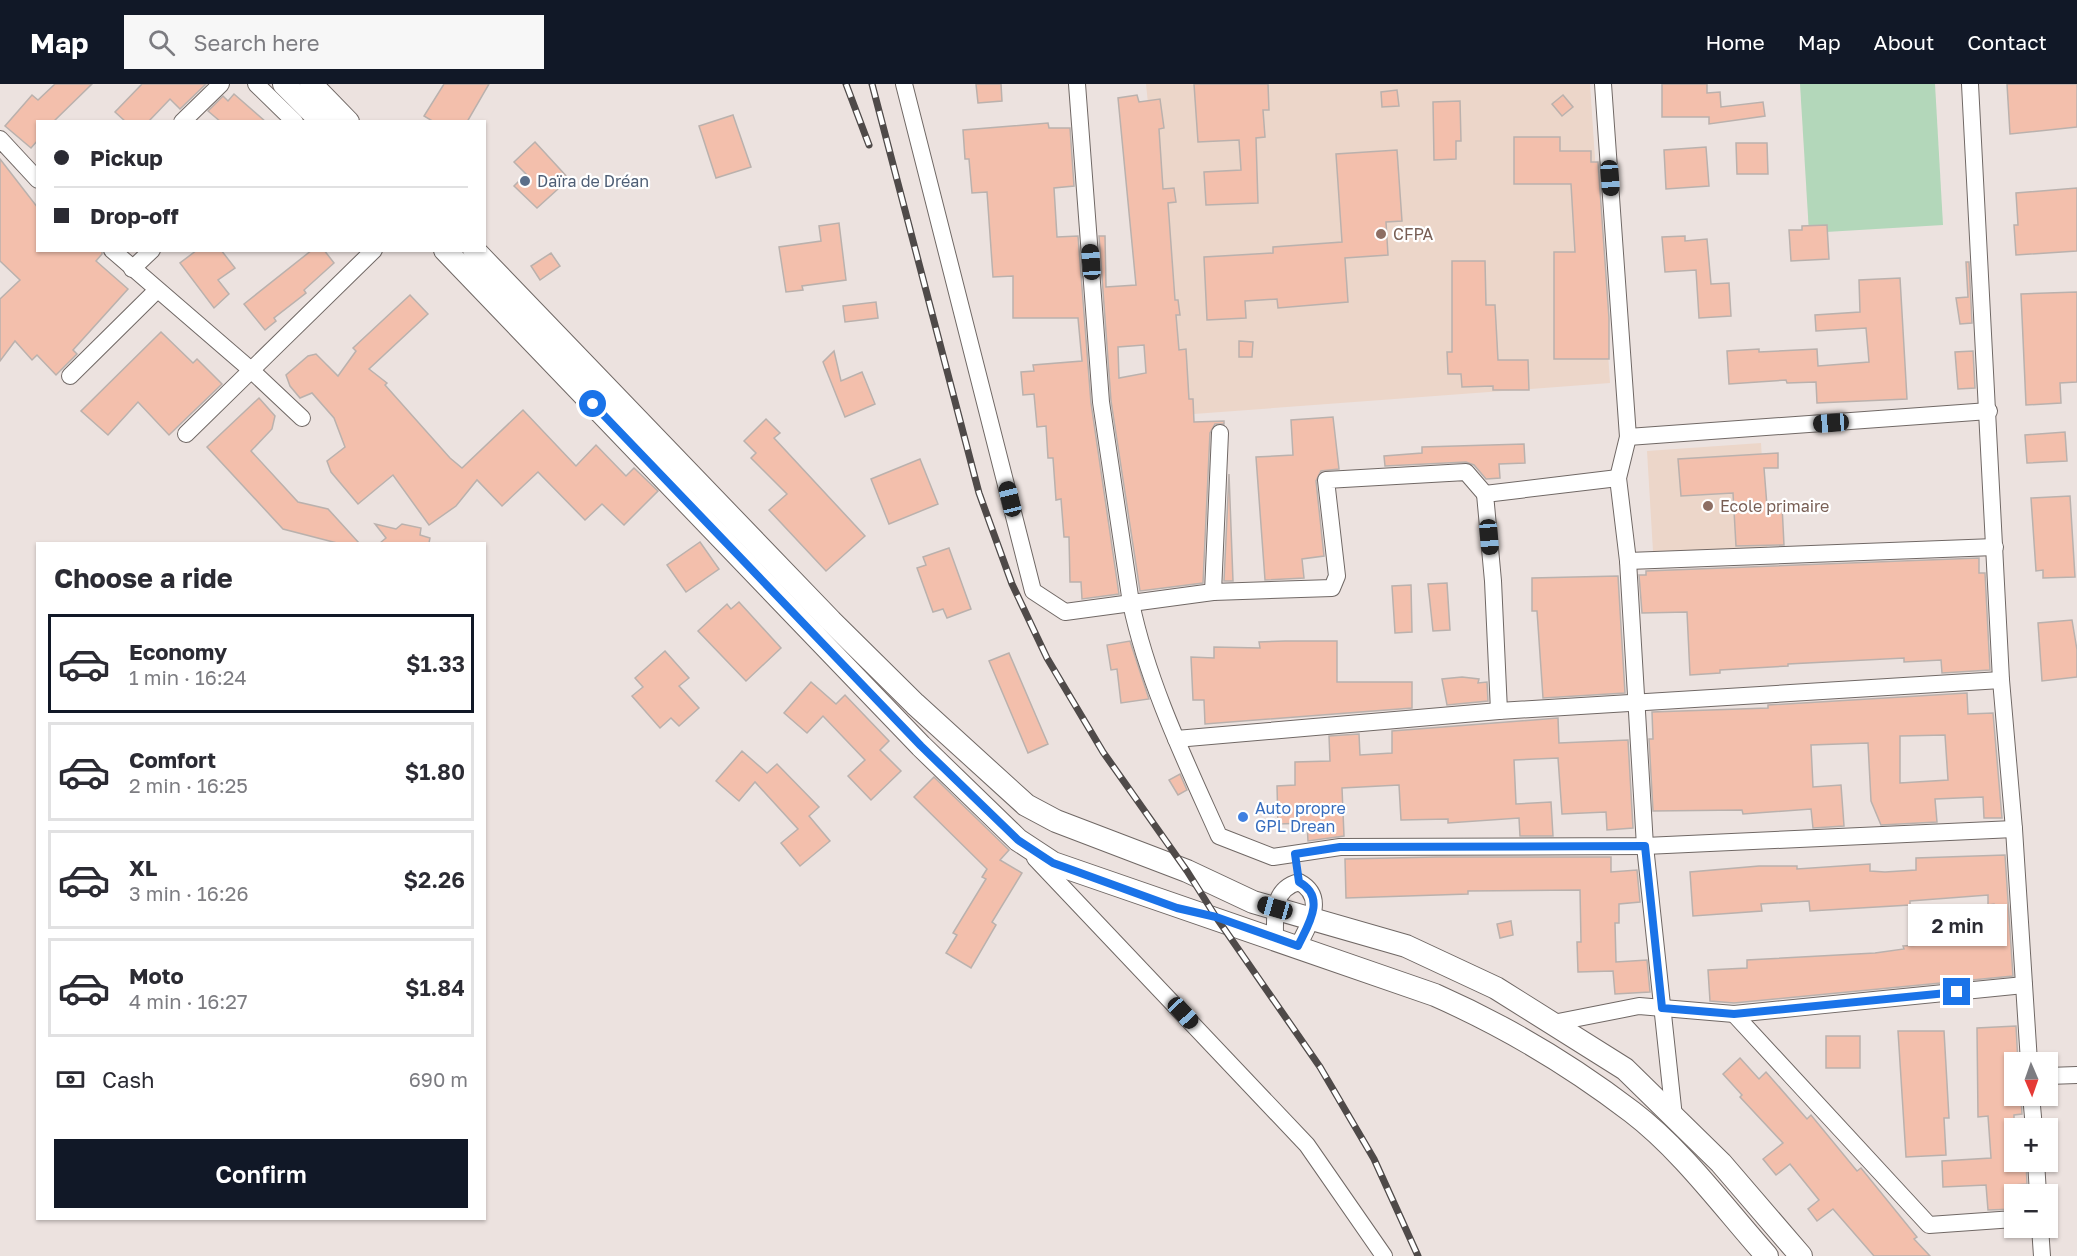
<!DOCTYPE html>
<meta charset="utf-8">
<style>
:root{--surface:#fff;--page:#f7f7f7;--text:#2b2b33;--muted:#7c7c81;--line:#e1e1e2;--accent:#111827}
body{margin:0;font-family:"Golos Text",sans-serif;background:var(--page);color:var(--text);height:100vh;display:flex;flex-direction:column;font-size:22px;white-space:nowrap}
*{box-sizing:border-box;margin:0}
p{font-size:20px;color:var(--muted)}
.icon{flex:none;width:33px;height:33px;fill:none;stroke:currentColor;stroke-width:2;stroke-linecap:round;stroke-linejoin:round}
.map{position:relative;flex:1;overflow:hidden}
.drawer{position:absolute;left:36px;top:458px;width:450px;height:678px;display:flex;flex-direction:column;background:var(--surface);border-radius:0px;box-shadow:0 2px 4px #0004}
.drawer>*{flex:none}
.hud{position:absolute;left:36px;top:36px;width:450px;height:132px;border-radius:0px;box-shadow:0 2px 4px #0004;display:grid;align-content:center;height:132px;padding:0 18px;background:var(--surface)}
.needle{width:39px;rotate:178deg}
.fabs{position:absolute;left:2004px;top:968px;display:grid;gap:12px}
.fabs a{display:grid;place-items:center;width:54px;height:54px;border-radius:0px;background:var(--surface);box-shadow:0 2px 4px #0004;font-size:30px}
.end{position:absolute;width:27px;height:27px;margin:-14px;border:8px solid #1a73e8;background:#fff;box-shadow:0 0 0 3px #fff}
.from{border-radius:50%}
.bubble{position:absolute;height:42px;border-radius:0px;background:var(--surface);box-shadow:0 2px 4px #0004;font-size:20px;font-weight:600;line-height:42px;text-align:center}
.car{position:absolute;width:18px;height:36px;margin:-18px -9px;border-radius:8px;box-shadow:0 0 4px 2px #0007;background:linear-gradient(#222 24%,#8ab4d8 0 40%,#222 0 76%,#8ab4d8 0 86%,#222 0)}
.hud b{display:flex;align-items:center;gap:21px;height:57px;font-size:22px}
.hud b+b{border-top:2px solid var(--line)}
.hud i{width:15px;height:15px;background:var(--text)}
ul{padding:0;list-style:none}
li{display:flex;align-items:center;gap:18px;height:99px;margin:0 12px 9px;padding:0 6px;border:3px solid var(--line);border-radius:0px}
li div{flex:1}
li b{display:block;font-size:22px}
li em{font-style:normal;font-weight:600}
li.selected{border-color:var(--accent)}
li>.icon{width:54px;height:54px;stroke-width:1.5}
h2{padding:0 18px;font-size:27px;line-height:72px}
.pay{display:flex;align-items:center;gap:15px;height:66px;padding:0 18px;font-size:22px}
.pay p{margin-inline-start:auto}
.action{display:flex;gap:12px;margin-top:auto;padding:12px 18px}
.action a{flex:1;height:69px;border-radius:0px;background:var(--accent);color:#fff;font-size:24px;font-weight:600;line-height:69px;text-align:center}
header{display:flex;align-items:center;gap:36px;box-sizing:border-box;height:84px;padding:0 30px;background:var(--accent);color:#fff}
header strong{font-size:28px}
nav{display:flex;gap:33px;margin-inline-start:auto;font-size:21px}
.search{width:420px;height:54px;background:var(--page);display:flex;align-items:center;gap:15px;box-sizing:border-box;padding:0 21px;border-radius:0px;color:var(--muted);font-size:22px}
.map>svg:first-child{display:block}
.education{fill:#ecd6c9}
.green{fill:#b3d7ba}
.building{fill:#f3bfac;stroke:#bab1ad;stroke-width:1.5;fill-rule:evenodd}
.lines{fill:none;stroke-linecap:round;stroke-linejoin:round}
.minor-casing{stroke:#706865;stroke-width:18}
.secondary-casing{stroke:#706865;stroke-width:24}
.minor{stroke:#fff;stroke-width:16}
.secondary{stroke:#fff;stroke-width:22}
.rail-casing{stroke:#4f4a49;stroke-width:7}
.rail{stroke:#fff;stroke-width:4.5;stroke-dasharray:14;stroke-linecap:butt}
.route{stroke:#1a73e8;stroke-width:8}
.service-dot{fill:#5c6f8a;stroke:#fff;stroke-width:2}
.education-dot{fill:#8d6e63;stroke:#fff;stroke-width:2}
.shop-dot{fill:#3f7fe0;stroke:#fff;stroke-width:2}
.labels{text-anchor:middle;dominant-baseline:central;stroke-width:4.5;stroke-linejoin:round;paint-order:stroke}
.service-label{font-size:16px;fill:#4e5e75;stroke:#fff;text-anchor:start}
.education-label{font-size:16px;fill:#785e54;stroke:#fff;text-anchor:start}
.shop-label{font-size:16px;fill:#366cbe;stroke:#fff;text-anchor:start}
</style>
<header>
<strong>Map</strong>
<div class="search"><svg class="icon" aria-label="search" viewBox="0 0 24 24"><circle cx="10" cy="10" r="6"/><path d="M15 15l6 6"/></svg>Search here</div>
<nav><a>Home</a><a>Map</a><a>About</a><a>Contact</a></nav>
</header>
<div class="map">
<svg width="2077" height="1172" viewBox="0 0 2077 1172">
<rect width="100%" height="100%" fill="#ece2df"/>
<g class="education">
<path d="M1146,0h444l20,299 -430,32z"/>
<path d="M1761,359l7,117 -114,8 -7,-117z"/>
</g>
<path class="green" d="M1800,0h135l8,141 -134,8z"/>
<g class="building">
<path d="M55,0h37l-39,38h-15v18l-7,8 -26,-22 27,-31 6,5z"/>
<path d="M142,0h64l-26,25 -10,-10 -22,23h-22l-11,-10z"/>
<path d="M444,0h45l-22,38h-33l-10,-6z"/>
<path d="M976,0h25l1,17 -24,2z"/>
<path d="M1194,0h74l1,26h-6l2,27 -9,1 2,65 -52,2 -2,-33 37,-2 -2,-30 -41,2z"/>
<path d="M1662,0h45v9l13,-1 1,15 42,-5 2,14 -56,8v-7h-47z"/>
<path d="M2007,0h70v43l-67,7z"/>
<path d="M1397,6l2,16 -17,1 -1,-15z"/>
<path d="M234,10l32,28h-45l-13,-11 15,-15 5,5z"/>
<path d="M1137,11l2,7 21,-3 4,29 -5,1 4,60 11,-1 2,14 -8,1 7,97h3l2,15h-4l3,35 7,-1 3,50h4l1,23 30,-1v3h-9l-5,9 -7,150 -63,8 -29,-190 -12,-165h6l1,51 30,-2 -18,-187zM1144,261l2,28 -27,5 -1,-31z"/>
<path d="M1563,11l10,12 -11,9 -10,-12z"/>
<path d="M1460,17l1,40h-5v18l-22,1 -1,-58z"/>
<path d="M733,31l18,52 -35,11 -17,-52z"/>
<path d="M1048,39l1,5h21l4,58 -20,2 3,49 21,-1 13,167 28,191 -37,5 -1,-17h-11l-1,-45h-5l-3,-38 -5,1 -3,-42h-5l-2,-32 -9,1 -3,-33 -11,1 -2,-23 13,-1 -1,-6 49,-4 -4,-43h-65v-42l-20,1 -6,-85 -15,1 -3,-34h-4l-2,-29z"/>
<path d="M1514,53h46v14h31v11h7l11,156v41h-55v-107h21l-4,-68h-57z"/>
<path d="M535,58l34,37 -32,29 -23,-22 12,-12 -12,-12z"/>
<path d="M1736,59h31l1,31h-31z"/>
<path d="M1706,63l3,39 -43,3 -2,-39z"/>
<path d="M1397,66l5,71 -16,1 2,33 -43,3 3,44 -70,6 -1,-9 -32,2 1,17 -39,2 -3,-63 69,-4v-6l69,-5 -6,-88z"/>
<path d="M0,75l38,49v42h64v4l-6,7 32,28 -55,61 4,4 -21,21 -19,-20 -5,5 -17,-19 -15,20v-62l20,-19 -20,-19z"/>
<path d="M2077,104v63l-61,4 -2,-30h4l-2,-32z"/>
<path d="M839,139l7,57 -44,6 1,4 -17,2 -7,-45 42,-6 -2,-15z"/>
<path d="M1827,141l2,34 -38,2 -2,-31h13v-4z"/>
<path d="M1685,152v5l22,-2 4,45 18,-1 2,33 -32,2 -3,-48 -31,2 -3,-35z"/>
<path d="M197,166h24l14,18 -17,12 11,14 -15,14 -34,-45z"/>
<path d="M312,166h12l10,13 -30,27 2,3 -32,25 2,3 -11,9 -21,-26z"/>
<path d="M551,169l9,13 -20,14 -9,-14z"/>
<path d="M1452,177h33l1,44h9l3,55h30l1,30h-36v-4l-31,1 -1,-13h-13l-1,-22h5z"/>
<path d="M1966,178h3l3,61 -12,1 -4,-26 12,-1z"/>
<path d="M1900,194l7,121 -90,4 -1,-21 -29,1 -1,-3 -57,4 -2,-33 32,-2v3l58,-3 1,17 51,-4 -3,-34 -50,3 -1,-16 45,-3 -1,-32z"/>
<path d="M2077,208v90l-17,1 1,20 -35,2 -5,-111z"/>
<path d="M410,211l18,19 -59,55 18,14 -2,2 65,73 12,10 61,-58 53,56 20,-21 30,31 8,-8 24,23 -34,34 -22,-21 -17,16 -47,-48 -36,34 -25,-26 -21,26 -27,19 -36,-50 -35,29 -27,-32 -4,-11 18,-14 -11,-29 -22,-25 -12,5 -10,-12 -4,-11 22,-19 8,-2 22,22 18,-25 -3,-3z"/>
<path d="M876,218l2,16 -33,4 -2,-16z"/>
<path d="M161,248l32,31 4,-4 25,25 -53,51 -31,-33 -30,33 -27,-24z"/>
<path d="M1239,257l14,1 -1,15h-13z"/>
<path d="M834,267l7,30 21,-9 13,32 -30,13 -22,-55z"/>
<path d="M1973,267l2,37 -17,1 -3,-37z"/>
<path d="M259,314l16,18 -3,13 -21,22 47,51 30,7 31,34h-22l-54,-14 -76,-82z"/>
<path d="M1333,333l6,52 -18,2 -5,10 8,75 -22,3 2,19 -39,2 -9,-123 37,-2 -2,-35z"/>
<path d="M766,335l14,14 -6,5 91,98 -39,35 -57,-61 18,-16 -36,-36 5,-5 -12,-12z"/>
<path d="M2065,348l2,29 -40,2 -2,-28z"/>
<path d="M1524,360l1,19 -26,1 1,14 -14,1 -12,-14 -8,-3 -81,4 -1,-10 38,-3v-6z"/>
<path d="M1778,369v15h-14l3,38 15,-1 2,40 -48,1 -3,-53 -52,3 -3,-37z"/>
<path d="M920,375l18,45 -49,20 -18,-45z"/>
<path d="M1229,390l4,107h-9z"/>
<path d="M2070,412l5,81 -32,1v-8l-7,1 -5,-73z"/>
<path d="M375,440l21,5 6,-5 19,4 -1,7 10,3 -1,5h-49l6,-5z"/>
<path d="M700,458l19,27 -33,23 -19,-27z"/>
<path d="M949,464l22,61 -24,9 -4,-9 -10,3 -16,-44 9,-3 -3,-8z"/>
<path d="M1979,474v15h6l5,97 -48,3 -1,-13 -37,2v-4l-116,6v2l-68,4v3l-30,2 -3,-63 -45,1 -3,-38h7v-4z"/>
<path d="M1618,492l7,117 -82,5 -6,-87h-5v-33z"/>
<path d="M1447,499l3,47 -17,1 -5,-47z"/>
<path d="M1411,501l1,47 -17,1 -3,-47z"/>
<path d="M739,518l42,46 -35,33 -48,-50 29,-27 4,5z"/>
<path d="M2072,536l5,30v27l-35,4 -4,-58z"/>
<path d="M1130,557l19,58 -28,4 -4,-34 -6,1 -4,-25z"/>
<path d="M1285,557h52v41h75v26l-207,16 -1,-24h-11l-2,-43 23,1v-11l46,1 -1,-6z"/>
<path d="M665,567l24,27 -10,8 20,22 -20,18 -8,-8 -11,10 -28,-32 11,-9 -8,-9z"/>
<path d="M1009,569l39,91 -20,9 -39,-92z"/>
<path d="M1462,593l17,2 -1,4 9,-1 1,19 -41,4 -5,-26z"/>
<path d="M811,598l25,22 9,-9 44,46 -9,9 21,21 -30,29 -23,-24 17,-16 -42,-44 -16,17 -23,-20z"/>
<path d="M1967,609l1,21 25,-1 9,105h-18l-1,-21 -48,2 2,23 -56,3 -10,-24 -3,-58 -57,2 2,42 28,-2 3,41 -31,2 -2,-19 -68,5 -1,-4 -89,1 -4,-72h4l-1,-27 116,-4v-3zM1945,651l3,45 -48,3v-47z"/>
<path d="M1558,634l1,25 69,-3 5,88 -26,2 -1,-18 -44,2 -4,-56 -44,2 2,44 35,-2 2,34h-33l-1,-18 -71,5v-4l-47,1 -2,-35 -57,3 2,48 -36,5 -1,-18 -29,1 -1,-38 18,-1v-23l35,-1 -1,-25 30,-2 1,21 32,-2v-22z"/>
<path d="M742,667l25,22 10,-9 42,43 -10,9 21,25 -30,25 -19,-23 17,-14 -43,-47 -16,19 -23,-20z"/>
<path d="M1180,690l7,16 -9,5 -9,-15z"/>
<path d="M934,693l75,73 -9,10 22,13 -30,49 4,3 -25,43 -25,-15 11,-18 -4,-2 33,-54 -4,-2 5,-8 -73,-72z"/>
<path d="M2005,771l8,121 -279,27 -24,-2 -2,-31 39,-2v-8l128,-7 29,-4 -1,-3 34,-2v-5l60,-3 -3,-32 -6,1v-10l-78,6v4l-100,6 -1,-10 -48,3 1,7 -69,5 -3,-44 69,-6h38v3l73,-5v7l15,1 31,-2v-12z"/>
<path d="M1437,773h174v15l26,-2 3,32 -21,2v19h-4l1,39 31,-2 3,32 -35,2 -2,-23 -35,1 -1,-30h4l-1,-52 -112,1v3l-122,4 -1,-39z"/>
<path d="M1511,837l2,14 -13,3 -3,-14z"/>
<path d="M2016,942l2,36h-4v33h7l1,19 -8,1v46h12l1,23 -13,1v24l-26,1 -2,-25 -43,2 -1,-26 49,-3 -3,-42 -10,1 -1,-89z"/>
<path d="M1898,947h46l5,87h-5l2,37 -40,2z"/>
<rect x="1826" y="952" width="34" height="32"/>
<path d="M1740,974l19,21 7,-7 41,47 4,-4 46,56 4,-3 56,69 -3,2 16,17h-56l-41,-47 -16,12 -9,-12 11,-9 -29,-36 -14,11 -13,-16 20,-16 -43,-46 2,-2 -19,-21z"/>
</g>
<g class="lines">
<g class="minor-casing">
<g id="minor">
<path d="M256,0l39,38"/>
<path d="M904,0l129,507 32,21 148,-20 119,-4 5,-12 -11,-96 140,-8 19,22"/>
<path d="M1077,0l24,318 30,201c17,81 54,157 88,233l54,21 67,-10 305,-1 369,-17"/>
<path d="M1603,0l25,353 -10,41 10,83 17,285 29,271"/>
<path d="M1970,0l31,596 13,149 15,233"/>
<path d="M182,38l39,-38"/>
<path d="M0,55l38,41"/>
<path d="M112,166l139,120 51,48"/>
<path d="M132,185l20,-19"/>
<path d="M70,292l87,-86"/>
<path d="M186,350l188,-184"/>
<path d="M1628,353l361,-26"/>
<path d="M1628,477l367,-14"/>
<path d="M1213,508l7,-159"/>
<path d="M1499,627l-6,-130 -8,-87 133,-16"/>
<path d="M1176,655l323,-28 502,-31"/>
<path d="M1035,774l272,287 77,111"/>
<path d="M1275,854c0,-24 -3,-49 24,-56 28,15 10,43 -1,64"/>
<path d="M1734,930l195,211 85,-6"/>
<path d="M1553,939l86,-17 95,8 290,-29"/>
<path d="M2048,992l29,-1"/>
<path d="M2031,1011l3,33"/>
<path d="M2036,1077l2,33"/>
<path d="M2040,1143l2,29"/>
</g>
</g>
<g class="secondary-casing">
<g id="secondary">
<path d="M284,0l38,38"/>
<path d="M311,0l37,38"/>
<path d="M445,166l476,496 97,94 35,23 382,132c70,31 137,71 197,117 50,38 93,97 135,144"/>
<path d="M474,166l357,371 84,83 111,101 30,16 131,50 66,31 153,44 90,42 129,81 96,94 80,93"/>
</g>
</g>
<use href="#minor" class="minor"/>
<use href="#secondary" class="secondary"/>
<g class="rail-casing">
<g id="rail">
<path d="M846,0l23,61"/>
<path d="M872,0l107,409 33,91 35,74 56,94 84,119 29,46 104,150 54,92 44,97"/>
</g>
</g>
<use href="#rail" class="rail"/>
</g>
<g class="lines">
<path class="route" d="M593,320l328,342 97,94 35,23 124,45 39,9 82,29c10,-21 29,-49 1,-64l-4,-28 45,-7 305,-1 17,162 72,6 223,-22"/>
</g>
<circle class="service-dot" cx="525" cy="97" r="6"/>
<g class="education-dot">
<circle cx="1381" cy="150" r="6"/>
<circle cx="1708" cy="422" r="6"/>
</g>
<circle class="shop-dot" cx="1243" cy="733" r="6"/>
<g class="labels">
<g class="service-label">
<text x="537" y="97">Daïra de Dréan</text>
</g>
<g class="education-label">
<text x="1393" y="150">CFPA</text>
<text x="1720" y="422">Ecole primaire</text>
</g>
<g class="shop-label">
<text x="1255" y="724">Auto propre<tspan x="1255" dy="18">GPL Drean</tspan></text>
</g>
</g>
</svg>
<div class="fabs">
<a><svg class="needle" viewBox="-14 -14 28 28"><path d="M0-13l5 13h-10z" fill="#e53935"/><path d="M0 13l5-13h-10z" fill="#7c7c81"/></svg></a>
<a>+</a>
<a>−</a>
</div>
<i class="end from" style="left:593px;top:320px"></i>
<i class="end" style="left:1957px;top:908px"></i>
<div class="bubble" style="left:1908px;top:820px;width:99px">2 min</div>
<i class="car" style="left:1610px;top:94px;rotate:176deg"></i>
<i class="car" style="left:1091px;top:178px;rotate:356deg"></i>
<i class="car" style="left:1831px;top:339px;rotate:266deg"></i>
<i class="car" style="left:1010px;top:415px;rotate:346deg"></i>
<i class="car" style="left:1489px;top:453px;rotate:175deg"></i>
<i class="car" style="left:1275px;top:824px;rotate:286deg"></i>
<i class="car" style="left:1183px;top:929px;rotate:137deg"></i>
<div class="hud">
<b><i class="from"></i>Pickup</b>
<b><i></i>Drop-off</b>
</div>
<section class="drawer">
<h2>Choose a ride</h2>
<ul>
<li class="selected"><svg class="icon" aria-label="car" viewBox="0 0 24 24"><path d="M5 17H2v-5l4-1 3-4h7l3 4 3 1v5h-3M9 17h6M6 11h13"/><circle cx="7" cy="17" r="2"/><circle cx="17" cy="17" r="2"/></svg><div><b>Economy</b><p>1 min · 16:24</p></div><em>$1.33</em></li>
<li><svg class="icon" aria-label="car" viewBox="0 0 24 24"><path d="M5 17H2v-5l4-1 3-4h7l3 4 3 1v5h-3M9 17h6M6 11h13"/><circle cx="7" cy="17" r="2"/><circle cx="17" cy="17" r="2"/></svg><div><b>Comfort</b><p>2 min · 16:25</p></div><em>$1.80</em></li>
<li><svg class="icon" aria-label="car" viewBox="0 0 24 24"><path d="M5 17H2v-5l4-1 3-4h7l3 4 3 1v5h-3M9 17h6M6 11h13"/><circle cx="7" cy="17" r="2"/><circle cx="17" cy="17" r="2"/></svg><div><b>XL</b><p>3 min · 16:26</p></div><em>$2.26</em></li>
<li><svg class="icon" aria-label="car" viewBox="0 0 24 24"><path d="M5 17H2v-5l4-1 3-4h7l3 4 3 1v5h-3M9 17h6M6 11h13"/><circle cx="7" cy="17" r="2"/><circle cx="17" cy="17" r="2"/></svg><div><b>Moto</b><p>4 min · 16:27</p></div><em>$1.84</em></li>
</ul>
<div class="pay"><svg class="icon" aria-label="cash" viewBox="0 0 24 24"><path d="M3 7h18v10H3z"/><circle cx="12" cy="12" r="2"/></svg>Cash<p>690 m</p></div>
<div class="action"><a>Confirm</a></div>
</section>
</div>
